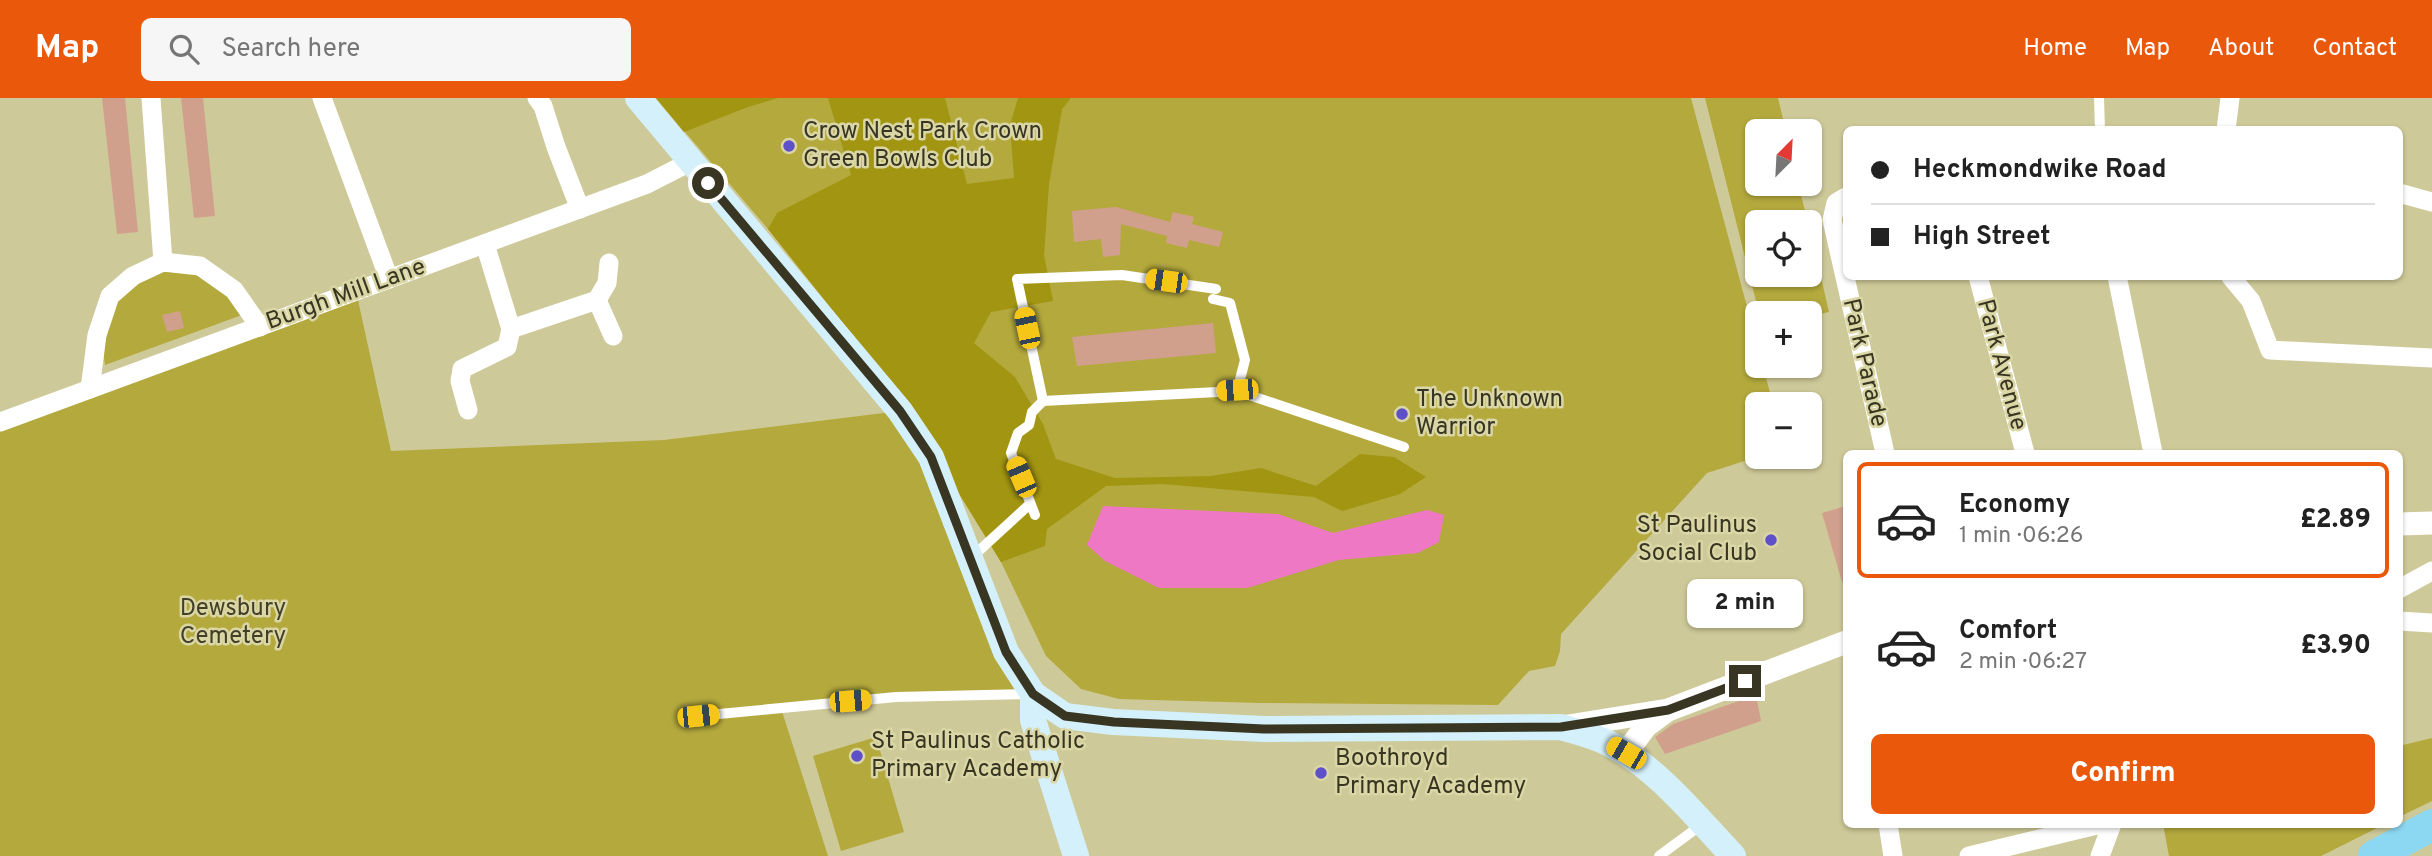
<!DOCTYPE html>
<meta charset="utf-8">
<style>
:root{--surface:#fff;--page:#f6f6f6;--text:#222;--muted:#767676;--line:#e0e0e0;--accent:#ea580c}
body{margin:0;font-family:Overpass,sans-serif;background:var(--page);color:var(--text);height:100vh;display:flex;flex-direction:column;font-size:26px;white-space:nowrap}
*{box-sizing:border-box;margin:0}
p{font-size:23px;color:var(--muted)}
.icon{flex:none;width:38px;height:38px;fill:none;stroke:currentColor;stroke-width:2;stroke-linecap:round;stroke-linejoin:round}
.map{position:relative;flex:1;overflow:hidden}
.side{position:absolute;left:1843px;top:352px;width:560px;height:378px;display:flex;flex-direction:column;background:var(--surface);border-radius:10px;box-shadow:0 2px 5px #0004}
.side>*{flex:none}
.guide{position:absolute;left:1843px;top:28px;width:560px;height:154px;border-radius:10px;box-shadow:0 2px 5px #0004;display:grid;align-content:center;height:154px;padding:0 28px;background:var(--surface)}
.needle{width:46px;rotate:24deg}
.controls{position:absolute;left:1745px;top:21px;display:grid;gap:14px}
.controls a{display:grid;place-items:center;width:77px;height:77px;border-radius:10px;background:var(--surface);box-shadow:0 2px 5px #0004;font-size:35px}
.end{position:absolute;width:32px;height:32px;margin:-16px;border:9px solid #383622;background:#fff;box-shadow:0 0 0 4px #fff}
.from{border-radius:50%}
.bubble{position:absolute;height:49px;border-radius:10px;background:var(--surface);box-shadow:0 2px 5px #0004;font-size:23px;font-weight:800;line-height:49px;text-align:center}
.car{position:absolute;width:21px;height:42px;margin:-21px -10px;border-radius:9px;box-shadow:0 0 5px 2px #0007;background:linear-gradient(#f5c518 24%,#345 0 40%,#f5c518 0 76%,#345 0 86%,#f5c518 0)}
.guide b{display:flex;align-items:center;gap:24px;height:66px;font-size:26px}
.guide b+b{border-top:2px solid var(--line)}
.guide i{width:18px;height:18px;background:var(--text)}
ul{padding:12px 0 0;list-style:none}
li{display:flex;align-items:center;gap:21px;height:116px;margin:0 14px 10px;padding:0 14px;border:4px solid transparent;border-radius:10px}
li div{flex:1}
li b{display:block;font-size:26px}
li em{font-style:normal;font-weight:800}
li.selected{border-color:var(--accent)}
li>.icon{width:63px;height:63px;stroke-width:1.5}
.action{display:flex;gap:14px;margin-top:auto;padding:14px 28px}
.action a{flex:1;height:80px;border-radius:10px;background:var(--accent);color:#fff;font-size:28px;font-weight:800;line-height:80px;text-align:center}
header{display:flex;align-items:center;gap:42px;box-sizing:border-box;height:98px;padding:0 35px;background:var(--accent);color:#fff}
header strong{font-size:33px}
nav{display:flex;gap:38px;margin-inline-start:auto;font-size:24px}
.search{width:490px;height:63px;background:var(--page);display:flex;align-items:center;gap:18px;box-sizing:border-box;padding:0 24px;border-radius:10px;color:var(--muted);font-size:26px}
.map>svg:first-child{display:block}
.green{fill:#b4a93d}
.forest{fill:#a29511}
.water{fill:#ef78c4}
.building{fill:#d1a08d}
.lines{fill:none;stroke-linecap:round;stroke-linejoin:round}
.service{stroke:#fff;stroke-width:10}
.minor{stroke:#fff;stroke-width:19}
.tertiary{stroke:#fff;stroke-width:23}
.secondary{stroke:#d4f0fa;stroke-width:26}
.trunk{stroke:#8cd8f2;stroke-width:32}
.route{stroke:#383622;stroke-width:9}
.poi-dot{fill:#5e50c9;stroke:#dad6a5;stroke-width:2.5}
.labels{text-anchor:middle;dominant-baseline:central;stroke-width:5;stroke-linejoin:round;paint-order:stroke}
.poi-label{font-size:24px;fill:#383622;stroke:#dad6a5;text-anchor:start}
.street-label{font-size:24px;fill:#383622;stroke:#dad6a5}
.park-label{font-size:24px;fill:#423f26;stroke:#dad6a5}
</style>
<header>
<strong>Map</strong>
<div class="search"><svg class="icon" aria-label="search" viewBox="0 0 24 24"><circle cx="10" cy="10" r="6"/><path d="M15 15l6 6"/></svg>Search here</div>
<nav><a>Home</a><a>Map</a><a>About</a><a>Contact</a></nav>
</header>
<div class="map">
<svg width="2432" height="758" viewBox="0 0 2432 758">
<rect width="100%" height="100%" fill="#cec998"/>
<g class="green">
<path d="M656,0h1035l66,246v22h6l10,38h-16v53l-50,16 -146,161 -1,17 -5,15 -26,5 -31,34 -238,-2 -141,-4 -38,-10 -35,-33 -45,-94 -108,-176 -125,-157z"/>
<path d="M1705,0h73l8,33h-29v53h41l10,38h-51v53h53v-45l19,82 -19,4v-3h-51z"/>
<path d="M157,173l40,1 34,25 11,18 -137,50 -2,-15 10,-45 19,-20z"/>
<path d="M356,193l35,160 273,-11 236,-29 133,283 -252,14 47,148h-828v-434z"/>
<path d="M876,639l28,95 -63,19 -28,-95z"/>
<path d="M2432,640v63l-33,16v-71z"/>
<path d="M2163,726h222l-64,32h-152z"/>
</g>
<g class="forest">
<path d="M656,0h122l-30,9 -64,25z"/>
<path d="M828,0h117l22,86 47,-6 -4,-53 8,-27h53l-9,11 -13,75 -5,71 9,46 -62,11 -17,31 41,34 28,47 13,35 59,19 96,-2 50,-8 55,18 44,-32 34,3 32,20 -26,17 -58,17 -28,-14 -151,-13 -57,2 -59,43 -2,17 -44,16 -108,-176 -125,-157 9,-16 74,-38z"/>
</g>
<path class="water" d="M1103,408l175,8 55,19 94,-23 17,5 -5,27 -21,11 -79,7 -92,28h-88l-54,-27 -18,-16z"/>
<g class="building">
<path d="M102,0h23l13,134 -21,2z"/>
<path d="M181,0h22l12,118 -21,2z"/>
<path d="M1116,109l54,15 3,-10 21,5 -2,7 31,8 -4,15 -30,-7 -2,8 -21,-5 1,-7 -46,-12 -1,31 -17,2 -2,-18 -27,3 -2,-31z"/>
<path d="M180,213l4,17 -17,4 -5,-17z"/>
<path d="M1213,225l3,30 -139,13 -5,-29z"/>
<path d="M1846,408v75l-4,1 -20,-69z"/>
<path d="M1756,597l5,26 -96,33 -10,-17 18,-13z"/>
</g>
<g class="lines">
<g class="service">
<path d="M2099,0l1,32"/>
<path d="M1213,201l17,4 15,57 -8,31 -194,10 -26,-122 105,-4 94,14"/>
<path d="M1237,293l167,56"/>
<path d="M1035,417l-24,-62 7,-20 11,-8 3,-13 11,-11"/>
<path d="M971,460l59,-54"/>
<path d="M698,618l198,-19 133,-3"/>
<path d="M1659,758l42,-31"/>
</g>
<g class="minor">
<path d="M151,0l12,164"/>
<path d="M322,0l67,181"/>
<path d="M537,0l6,8 13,41 24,62"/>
<path d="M2226,32l4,-32"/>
<path d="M2399,95l33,9"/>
<path d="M1846,99l-10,6 -4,17 53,233"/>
<path d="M485,146l26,85 86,-29 10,-17 2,-20"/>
<path d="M1978,178l47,177"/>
<path d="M2117,178l36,177"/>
<path d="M2231,179l20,24 19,49 162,8"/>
<path d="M597,202l16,36"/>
<path d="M90,291l7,-54 13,-39 23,-20 30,-14 37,4 34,24 26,37"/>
<path d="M468,312l-8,-29 2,-12 45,-22 4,-18"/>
<path d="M0,324l647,-238 43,-22"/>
<path d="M2399,491l33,-18"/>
<path d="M2399,523l33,2"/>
<path d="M1888,726l5,32"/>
<path d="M1969,758l132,-32"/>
<path d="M2100,758l12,-32"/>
</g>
<g class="tertiary">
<path d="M2399,426l33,-1"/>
<path d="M1562,629l106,-17 178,-68"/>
<path d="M1626,655l20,-27 19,-14"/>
</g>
<g class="secondary">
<path d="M638,0l262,313 31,46 75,195 27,42 32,22 48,6 151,7 297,-2c16,5 33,9 47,16 48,23 89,75 125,113"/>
<path d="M1033,596v26l43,136"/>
</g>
<path class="trunk" d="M2374,758l58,-31"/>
</g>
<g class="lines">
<path class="route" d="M708,85l192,228 31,46 75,195 27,42 32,22 49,6 150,7 297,-2 107,-17 77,-29"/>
</g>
<g class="poi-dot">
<circle cx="789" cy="48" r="7"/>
<circle cx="1402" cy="316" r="7"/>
<circle cx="1771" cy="442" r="7"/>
<circle cx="857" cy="658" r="7"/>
<circle cx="1321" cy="675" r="7"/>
</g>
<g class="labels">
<g class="poi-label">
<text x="803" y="34">Crow Nest Park Crown<tspan x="803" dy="28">Green Bowls Club</tspan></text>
<text x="1416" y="302">The Unknown<tspan x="1416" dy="28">Warrior</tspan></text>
<text x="1757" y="428" text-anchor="end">St Paulinus<tspan x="1757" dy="28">Social Club</tspan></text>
<text x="871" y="644">St Paulinus Catholic<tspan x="871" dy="28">Primary Academy</tspan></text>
<text x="1335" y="661">Boothroyd<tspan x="1335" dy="28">Primary Academy</tspan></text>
</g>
<g class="street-label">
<text transform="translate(346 197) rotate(-20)">Burgh Mill Lane</text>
<text transform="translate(1864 265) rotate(77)">Park Parade</text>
<text transform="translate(2001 267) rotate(75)">Park Avenue</text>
</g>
<g class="park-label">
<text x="233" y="511">Dewsbury<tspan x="233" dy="28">Cemetery</tspan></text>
</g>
</g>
</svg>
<div class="controls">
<a><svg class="needle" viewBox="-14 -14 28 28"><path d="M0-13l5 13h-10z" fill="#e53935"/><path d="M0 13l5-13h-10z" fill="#767676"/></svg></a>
<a><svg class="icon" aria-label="locate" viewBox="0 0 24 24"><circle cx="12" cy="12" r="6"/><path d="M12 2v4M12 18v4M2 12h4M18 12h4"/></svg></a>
<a>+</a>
<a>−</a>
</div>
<i class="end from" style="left:708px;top:85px"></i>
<i class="end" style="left:1745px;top:583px"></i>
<div class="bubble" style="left:1687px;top:481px;width:116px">2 min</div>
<i class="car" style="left:1166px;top:183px;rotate:278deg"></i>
<i class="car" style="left:1027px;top:230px;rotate:348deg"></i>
<i class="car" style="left:1237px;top:292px;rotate:267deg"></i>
<i class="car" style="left:1021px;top:379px;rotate:337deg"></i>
<i class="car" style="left:850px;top:603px;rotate:85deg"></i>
<i class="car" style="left:698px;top:618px;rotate:84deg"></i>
<i class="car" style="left:1626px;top:655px;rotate:300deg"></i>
<div class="guide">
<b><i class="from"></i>Heckmondwike Road</b>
<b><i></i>High Street</b>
</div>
<section class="side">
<ul>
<li class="selected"><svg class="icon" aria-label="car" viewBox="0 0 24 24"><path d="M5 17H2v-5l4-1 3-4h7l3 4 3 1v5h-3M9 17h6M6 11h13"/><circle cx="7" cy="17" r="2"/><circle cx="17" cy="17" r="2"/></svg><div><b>Economy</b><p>1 min · 06:26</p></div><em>£2.89</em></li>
<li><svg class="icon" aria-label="car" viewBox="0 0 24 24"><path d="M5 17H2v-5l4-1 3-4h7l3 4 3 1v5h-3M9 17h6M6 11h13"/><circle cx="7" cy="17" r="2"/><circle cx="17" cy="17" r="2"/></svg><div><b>Comfort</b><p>2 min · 06:27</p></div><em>£3.90</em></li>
</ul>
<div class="action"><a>Confirm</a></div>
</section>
</div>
